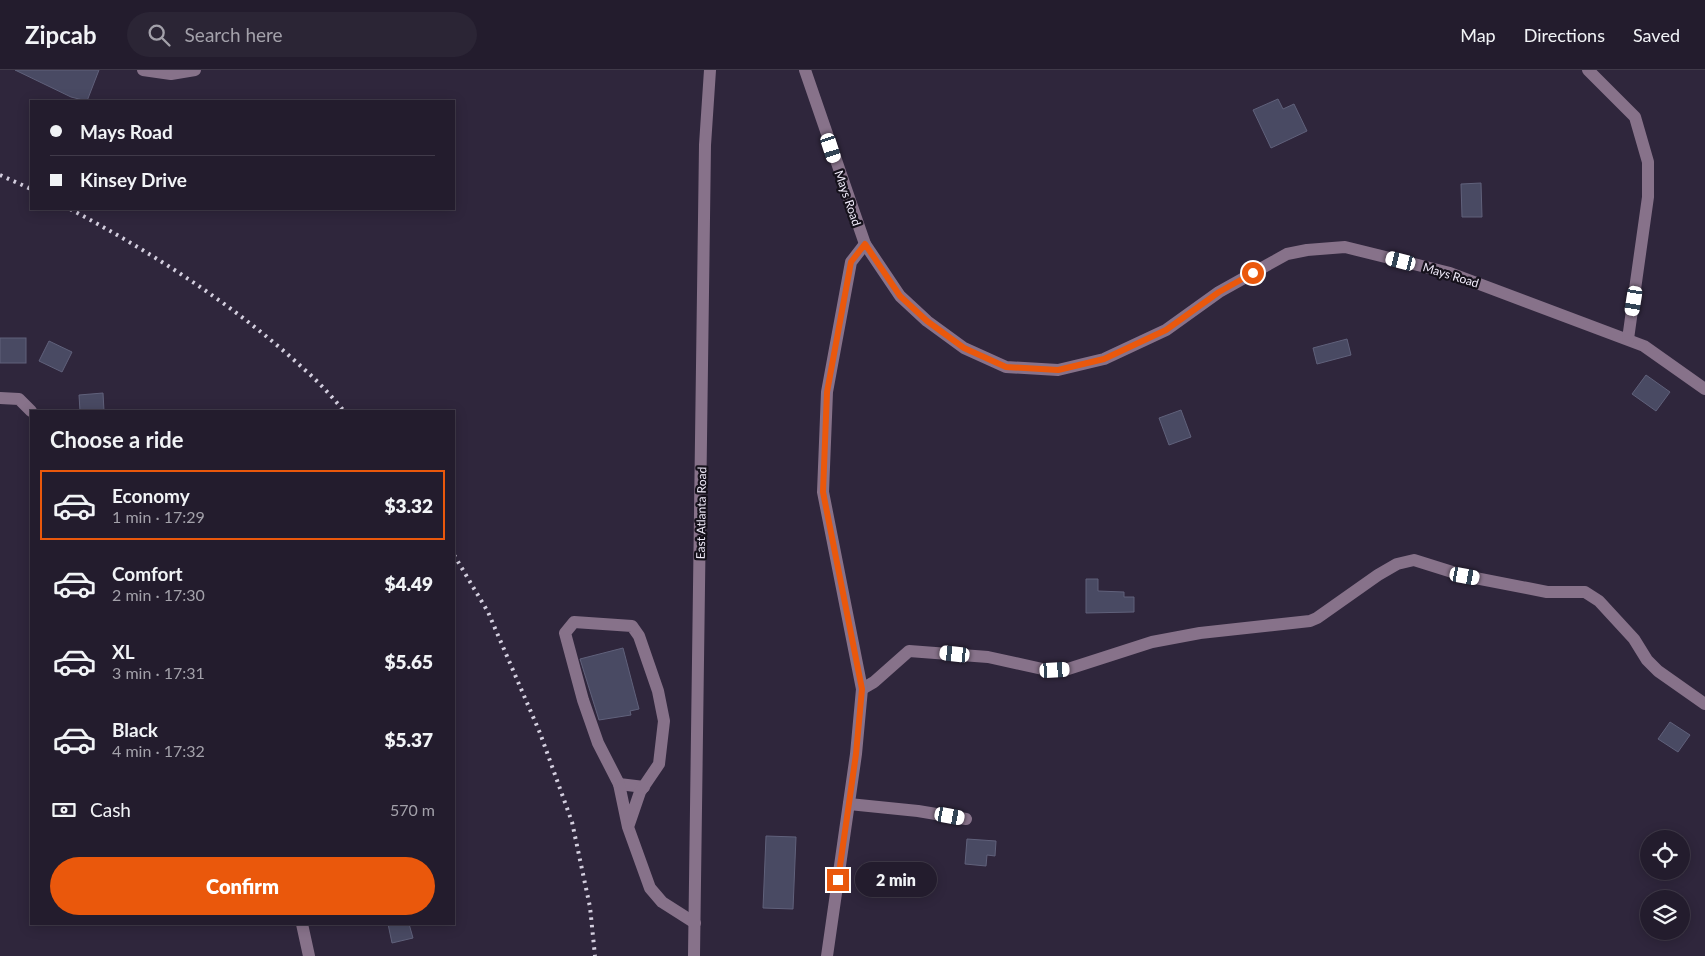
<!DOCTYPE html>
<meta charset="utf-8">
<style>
:root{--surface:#231c2d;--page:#2b2535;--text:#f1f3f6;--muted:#a3a1aa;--line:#403a49;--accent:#ea580c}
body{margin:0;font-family:Lato,sans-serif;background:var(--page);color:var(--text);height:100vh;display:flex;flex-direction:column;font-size:19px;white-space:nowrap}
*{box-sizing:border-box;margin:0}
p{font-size:16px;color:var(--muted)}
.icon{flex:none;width:28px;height:28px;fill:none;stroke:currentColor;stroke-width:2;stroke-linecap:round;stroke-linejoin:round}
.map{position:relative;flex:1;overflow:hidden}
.side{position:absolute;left:30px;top:340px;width:425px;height:515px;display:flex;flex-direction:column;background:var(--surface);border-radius:0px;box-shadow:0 2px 12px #0003,0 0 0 1px var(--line)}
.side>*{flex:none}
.banner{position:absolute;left:30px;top:30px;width:425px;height:110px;border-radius:0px;box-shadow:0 2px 12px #0003,0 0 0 1px var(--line);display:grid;align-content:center;height:110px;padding:0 20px;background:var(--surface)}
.tools{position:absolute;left:1640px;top:760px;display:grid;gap:10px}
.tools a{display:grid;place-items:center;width:50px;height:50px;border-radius:50%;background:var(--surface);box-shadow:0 2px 12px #0003,0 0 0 1px var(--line);font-size:25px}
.end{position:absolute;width:22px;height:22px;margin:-11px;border:6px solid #ea580c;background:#fff;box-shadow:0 0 0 2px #fff}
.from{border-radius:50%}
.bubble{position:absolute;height:35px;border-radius:18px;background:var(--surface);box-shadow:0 2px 12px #0003,0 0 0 1px var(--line);font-size:16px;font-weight:800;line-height:35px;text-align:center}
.car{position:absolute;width:15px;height:30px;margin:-15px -8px;border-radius:6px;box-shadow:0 0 4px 1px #0007;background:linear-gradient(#fff 24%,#345 0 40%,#fff 0 76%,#345 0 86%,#fff 0)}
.banner b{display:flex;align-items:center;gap:18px;height:48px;font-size:19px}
.banner b+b{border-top:1px solid var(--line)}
.banner i{width:12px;height:12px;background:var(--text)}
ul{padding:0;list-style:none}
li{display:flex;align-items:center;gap:15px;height:70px;margin:0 10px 8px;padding:0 10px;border:2px solid transparent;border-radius:0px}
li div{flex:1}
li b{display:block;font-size:19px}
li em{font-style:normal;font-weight:800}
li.on{border-color:var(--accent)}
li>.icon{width:45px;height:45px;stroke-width:1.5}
h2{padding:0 20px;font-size:22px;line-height:60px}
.pay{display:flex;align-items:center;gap:12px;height:55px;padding:0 20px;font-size:19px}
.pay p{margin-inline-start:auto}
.button{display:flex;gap:10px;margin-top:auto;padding:10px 20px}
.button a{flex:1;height:58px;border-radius:30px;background:var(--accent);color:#fff;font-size:20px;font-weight:800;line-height:58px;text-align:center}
header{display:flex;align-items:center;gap:30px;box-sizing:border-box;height:70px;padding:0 25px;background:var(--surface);border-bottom:1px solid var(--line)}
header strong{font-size:24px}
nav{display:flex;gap:28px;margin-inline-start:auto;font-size:18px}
.search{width:350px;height:45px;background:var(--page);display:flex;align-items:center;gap:12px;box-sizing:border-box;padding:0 18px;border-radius:28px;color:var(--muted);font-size:19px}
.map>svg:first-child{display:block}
.building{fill:#494a63;stroke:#60617b}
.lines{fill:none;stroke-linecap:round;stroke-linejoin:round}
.minor{stroke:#87728a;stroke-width:12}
.rail{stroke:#d4cfdf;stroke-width:4;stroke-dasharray:2.5 5;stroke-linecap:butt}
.route{stroke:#ea580c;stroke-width:6}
.labels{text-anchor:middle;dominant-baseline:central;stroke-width:4.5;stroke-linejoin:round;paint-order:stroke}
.street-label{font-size:12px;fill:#f0ebfa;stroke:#15111b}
</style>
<header>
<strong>Zipcab</strong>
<div class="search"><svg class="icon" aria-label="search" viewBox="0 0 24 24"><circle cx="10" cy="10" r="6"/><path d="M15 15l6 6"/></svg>Search here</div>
<nav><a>Map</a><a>Directions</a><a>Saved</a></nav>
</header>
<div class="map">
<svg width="1705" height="886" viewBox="0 0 1705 886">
<rect width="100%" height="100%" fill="#2f263c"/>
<g class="building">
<path d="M15,0h84l-12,31 -16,-4z"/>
<path d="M1278,29l5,10 11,-5 13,27 -36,17 -18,-38z"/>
<path d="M1481,113l1,34h-20l-1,-33z"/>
<rect x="0" y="268" width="26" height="25"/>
<path d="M1347,269l4,16 -34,9 -4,-16z"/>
<path d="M49,271l23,11 -10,20 -23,-11z"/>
<path d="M1646,305l24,17 -14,19 -24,-17z"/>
<path d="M103,323l1,18h-24l-1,-16z"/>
<path d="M1181,340l10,27 -22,8 -10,-27z"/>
<path d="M1086,509h12v12l26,1v5h10v15l-48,1z"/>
<path d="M623,578l16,61 -9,2 1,4 -32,5 -19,-61z"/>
<path d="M1670,652l20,13 -12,17 -20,-13z"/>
<path d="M766,766l30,1 -3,72 -30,-1z"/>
<path d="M967,769l29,2 -1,15 -8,-1 -1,11 -21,-2z"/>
<path d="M388,854h21l4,14 -21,5z"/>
</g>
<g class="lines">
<g class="minor">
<path d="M143,0l28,4 24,-4"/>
<path d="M805,0l60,174 35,52 27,25 37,27 42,19 52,3 46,-11 62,-29 53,-38 68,-38 20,-4 38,-3 105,26 194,73 61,43"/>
<path d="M1588,0l47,47 13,45v35l-20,142"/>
<path d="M0,328l19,1 12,12"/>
<path d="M862,619l12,-7 35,-31 79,6 59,13h18l87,-28 48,-9 110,-12 7,-3 61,-43 19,-11 17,-4 51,16 62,12 20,4h38l14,9 35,38 13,21 11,11 47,33"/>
<path d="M619,714l25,3"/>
<path d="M849,734l69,7 48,8"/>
<path d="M628,757l12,-35 19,-28 5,-43 -6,-30 -19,-55 -7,-10 -58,-4 -9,11 18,67 15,43 21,41 9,43 22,61 12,14 33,21"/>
<path d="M302,854l7,32"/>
<path d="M694,886l11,-811 5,-75"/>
<path d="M827,886l29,-202 6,-65 -39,-197 4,-100 24,-130 14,-18"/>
</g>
<g class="rail">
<path d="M0,105l31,14"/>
<path d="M70,139c83,44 166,97 235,161 14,12 27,27 39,41"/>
<path d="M454,485l34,57 52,121 32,89 18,85 5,49"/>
</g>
</g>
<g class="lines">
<path class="route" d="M838,810l18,-126 6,-65 -39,-197 4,-100 24,-130 14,-18 35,52 27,25 37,27 42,19 52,3 46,-11 62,-29 53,-38 34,-19"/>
</g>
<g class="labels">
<g class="street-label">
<text transform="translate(848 128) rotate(71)">Mays Road</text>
<text transform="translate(1451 205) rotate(17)">Mays Road</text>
<text transform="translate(701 443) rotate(-89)">East Atlanta Road</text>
</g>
</g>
</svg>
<div class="tools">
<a><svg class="icon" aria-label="locate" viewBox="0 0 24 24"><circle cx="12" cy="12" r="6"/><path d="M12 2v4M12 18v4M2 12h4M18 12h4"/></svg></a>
<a><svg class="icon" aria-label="layers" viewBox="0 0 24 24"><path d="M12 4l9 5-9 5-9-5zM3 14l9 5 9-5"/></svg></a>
</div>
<i class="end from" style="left:1253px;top:203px"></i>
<i class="end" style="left:838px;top:810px"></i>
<div class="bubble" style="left:855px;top:792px;width:82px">2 min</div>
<i class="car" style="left:831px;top:78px;rotate:162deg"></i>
<i class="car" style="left:1401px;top:191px;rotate:284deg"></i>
<i class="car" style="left:1634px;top:231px;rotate:189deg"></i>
<i class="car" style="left:1465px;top:506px;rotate:100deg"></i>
<i class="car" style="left:955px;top:584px;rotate:276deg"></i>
<i class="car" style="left:1055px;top:600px;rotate:87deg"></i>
<i class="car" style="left:950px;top:746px;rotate:100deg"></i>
<div class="banner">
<b><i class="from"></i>Mays Road</b>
<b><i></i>Kinsey Drive</b>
</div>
<section class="side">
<h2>Choose a ride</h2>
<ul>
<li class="on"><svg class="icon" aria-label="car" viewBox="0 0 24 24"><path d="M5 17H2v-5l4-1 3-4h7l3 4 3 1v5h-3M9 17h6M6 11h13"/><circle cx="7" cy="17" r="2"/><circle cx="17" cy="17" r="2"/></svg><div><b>Economy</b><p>1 min · 17:29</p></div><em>$3.32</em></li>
<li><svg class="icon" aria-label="car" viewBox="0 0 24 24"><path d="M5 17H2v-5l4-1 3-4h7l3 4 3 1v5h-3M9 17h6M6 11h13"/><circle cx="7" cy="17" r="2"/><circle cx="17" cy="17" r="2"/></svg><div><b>Comfort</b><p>2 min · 17:30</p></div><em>$4.49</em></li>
<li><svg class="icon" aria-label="car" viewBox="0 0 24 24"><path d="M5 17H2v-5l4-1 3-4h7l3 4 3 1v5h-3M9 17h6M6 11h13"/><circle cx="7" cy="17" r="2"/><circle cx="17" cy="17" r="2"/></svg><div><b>XL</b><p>3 min · 17:31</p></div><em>$5.65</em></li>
<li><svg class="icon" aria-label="car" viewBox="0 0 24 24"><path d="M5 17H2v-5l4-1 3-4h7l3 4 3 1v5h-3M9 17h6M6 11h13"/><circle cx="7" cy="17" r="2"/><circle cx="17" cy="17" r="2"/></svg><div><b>Black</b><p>4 min · 17:32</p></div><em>$5.37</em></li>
</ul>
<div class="pay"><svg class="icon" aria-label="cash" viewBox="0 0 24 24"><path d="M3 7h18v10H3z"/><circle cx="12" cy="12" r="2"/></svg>Cash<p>570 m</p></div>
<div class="button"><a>Confirm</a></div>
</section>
</div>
